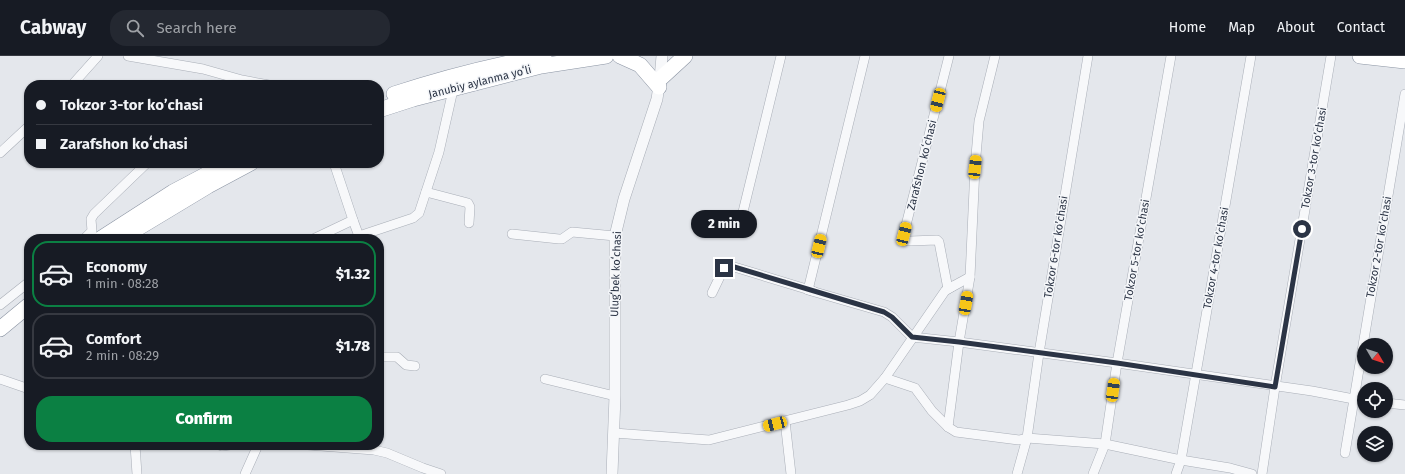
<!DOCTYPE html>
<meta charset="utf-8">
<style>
:root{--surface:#171b24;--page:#242831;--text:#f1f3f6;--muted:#9ea1a6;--line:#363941;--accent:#0b8043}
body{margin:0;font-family:"Fira Sans",sans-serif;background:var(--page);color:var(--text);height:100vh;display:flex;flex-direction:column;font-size:15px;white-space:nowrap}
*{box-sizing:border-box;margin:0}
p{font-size:13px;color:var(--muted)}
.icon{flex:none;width:22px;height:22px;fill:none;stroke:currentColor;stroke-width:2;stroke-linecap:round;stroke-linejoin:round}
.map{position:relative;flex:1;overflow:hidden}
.panel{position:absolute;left:24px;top:178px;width:360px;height:216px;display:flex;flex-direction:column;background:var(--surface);border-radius:16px;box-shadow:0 1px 3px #0004}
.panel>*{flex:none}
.guide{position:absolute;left:24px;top:24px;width:360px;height:88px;border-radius:16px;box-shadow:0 1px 3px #0004;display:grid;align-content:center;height:88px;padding:0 12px;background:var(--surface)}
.needle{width:26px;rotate:129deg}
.buttons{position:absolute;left:1357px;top:282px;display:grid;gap:8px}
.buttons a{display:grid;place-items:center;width:36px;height:36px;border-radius:50%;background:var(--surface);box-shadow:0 1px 3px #0004;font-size:20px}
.end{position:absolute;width:18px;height:18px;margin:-9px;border:5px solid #2b3445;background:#fff;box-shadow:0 0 0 2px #fff}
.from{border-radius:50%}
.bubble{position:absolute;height:28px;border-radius:14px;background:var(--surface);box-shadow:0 1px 3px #0004;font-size:13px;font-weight:800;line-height:28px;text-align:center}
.car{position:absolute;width:12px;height:24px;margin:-12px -6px;border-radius:5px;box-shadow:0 0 3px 1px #0007;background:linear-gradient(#f5c518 24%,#345 0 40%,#f5c518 0 76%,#345 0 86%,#f5c518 0)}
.guide b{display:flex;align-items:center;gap:14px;height:38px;font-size:15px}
.guide b+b{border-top:1px solid var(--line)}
.guide i{width:10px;height:10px;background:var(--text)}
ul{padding:7px 0 0;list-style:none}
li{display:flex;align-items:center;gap:12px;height:66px;margin:0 8px 6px;padding:0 4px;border:2px solid var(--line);border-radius:16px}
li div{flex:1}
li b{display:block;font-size:15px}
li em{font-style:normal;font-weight:800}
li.selected{border-color:var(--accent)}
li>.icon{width:36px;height:36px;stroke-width:1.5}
.button{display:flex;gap:8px;margin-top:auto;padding:8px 12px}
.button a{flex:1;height:46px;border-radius:16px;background:var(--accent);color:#fff;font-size:16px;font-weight:800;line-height:46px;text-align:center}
header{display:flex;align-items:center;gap:24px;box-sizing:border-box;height:56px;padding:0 20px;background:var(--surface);border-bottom:1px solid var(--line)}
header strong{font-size:19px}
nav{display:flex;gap:22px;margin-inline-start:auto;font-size:14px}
.search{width:280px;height:36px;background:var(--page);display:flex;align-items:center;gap:10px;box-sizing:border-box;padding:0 14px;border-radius:16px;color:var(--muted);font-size:15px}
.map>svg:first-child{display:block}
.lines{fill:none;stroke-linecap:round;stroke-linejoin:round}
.minor-casing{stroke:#a9aeb7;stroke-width:10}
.tertiary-casing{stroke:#a9aeb7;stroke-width:12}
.trunk-casing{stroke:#8b94a3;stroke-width:16}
.minor{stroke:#f7f8fa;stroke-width:9}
.tertiary{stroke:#f7f8fa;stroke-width:11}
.trunk{stroke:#fff;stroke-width:15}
.route{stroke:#2b3445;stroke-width:5}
.labels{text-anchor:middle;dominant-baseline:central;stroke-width:3;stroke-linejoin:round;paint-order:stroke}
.street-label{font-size:11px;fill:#2b3445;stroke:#f4f6f9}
</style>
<header>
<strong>Cabway</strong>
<div class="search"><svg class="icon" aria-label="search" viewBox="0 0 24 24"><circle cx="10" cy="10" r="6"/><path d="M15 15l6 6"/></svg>Search here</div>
<nav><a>Home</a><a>Map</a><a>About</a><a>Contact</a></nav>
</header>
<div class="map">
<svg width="1405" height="418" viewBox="0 0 1405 418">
<rect width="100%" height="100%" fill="#e4e7ec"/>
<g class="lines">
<g class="minor-casing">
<g id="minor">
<path d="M128,0l75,13 39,11 27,5"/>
<path d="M865,0l-57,234 76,22 8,5 20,20 47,5 158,21 195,28 52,10"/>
<path d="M949,0l-45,177v5l3,3h3l27,-1 2,2 9,47 5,-3"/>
<path d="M72,29l26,-29"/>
<path d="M0,97l29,-27"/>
<path d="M426,136l42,11 2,4 -1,16"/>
<path d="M353,164l7,19"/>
<path d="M741,164l40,-164"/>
<path d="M512,178l47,5h3l10,-7 43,4"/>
<path d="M359,180l54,-18 6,-5 20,-61 14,-62"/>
<path d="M84,183l8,-8 -1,-12 3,-5 53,-51"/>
<path d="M313,183l40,-19 -19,-57"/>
<path d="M712,237l12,-25 7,-2 82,25"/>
<path d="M0,249l29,-23"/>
<path d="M379,301h18l9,8 9,1"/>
<path d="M885,322l30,10 17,23 16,16 8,5 63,8 8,-2 78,6 76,16 49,8 22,6"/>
<path d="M0,323l29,10"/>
<path d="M545,323l70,17"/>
<path d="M1386,347l19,2"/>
<path d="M785,365l6,53"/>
<path d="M948,371l11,-85 11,-65 5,-110 4,-46 16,-65"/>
<path d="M614,377l95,7 139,-35 12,-4 10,-6 15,-17 60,-87 3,-2 22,-12"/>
<path d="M135,389l2,29"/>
<path d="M219,389l3,1 8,-1"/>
<path d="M308,389l66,5 13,3 36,15 18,6"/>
<path d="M1345,397l60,-359"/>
<path d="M245,418l13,-29"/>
<path d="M1017,418l10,-36 12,-85 49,-297"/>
<path d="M1093,418l12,-30 12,-81 54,-307"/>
<path d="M1176,418l5,-14 70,-404"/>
<path d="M1262,418l13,-87 56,-331"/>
</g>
</g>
<g class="tertiary-casing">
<path id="tertiary" d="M612,418l3,-78v-160l9,-37 33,-100 3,-20 2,-23"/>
</g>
<g class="trunk-casing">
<g id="trunk">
<path d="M620,0l20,9 19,22"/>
<path d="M1360,0l45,5"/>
<path d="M660,23l25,-23"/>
<path d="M394,38c49,-16 100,-29 150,-38"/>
<path d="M379,54l34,-11 128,-33 65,-10"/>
<path d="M100,183l73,-47 55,-29"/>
<path d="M120,183l88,-53 43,-23"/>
<path d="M0,273l29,-24"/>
</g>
</g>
<use href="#minor" class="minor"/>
<use href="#tertiary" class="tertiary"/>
<use href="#trunk" class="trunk"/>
</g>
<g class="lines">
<path class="route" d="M724,212l7,-2 153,46 8,5 20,20 47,5 158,21 158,24 27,-158"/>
</g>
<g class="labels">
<g class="street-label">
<text transform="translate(480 26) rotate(-14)">Janubiy aylanma yoʻli</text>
<text transform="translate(1314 102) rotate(-80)">Tokzor 3-tor koʼchasi</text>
<text transform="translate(922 109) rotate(-76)">Zarafshon koʻchasi</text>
<text transform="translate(1056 191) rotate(-81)">Tokzor 6-tor koʼchasi</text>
<text transform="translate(1379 191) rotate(-80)">Tokzor 2-tor koʼchasi</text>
<text transform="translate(1137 194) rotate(-80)">Tokzor 5-tor koʼchasi</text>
<text transform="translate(1216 202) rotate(-80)">Tokzor 4-tor koʼchasi</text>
<text transform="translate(616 218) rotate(-88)">Ulugʻbek koʻchasi</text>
</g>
</g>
</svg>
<div class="buttons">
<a><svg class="needle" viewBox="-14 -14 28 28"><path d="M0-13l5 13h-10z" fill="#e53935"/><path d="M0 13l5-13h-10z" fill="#9ea1a6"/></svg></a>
<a><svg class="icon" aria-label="locate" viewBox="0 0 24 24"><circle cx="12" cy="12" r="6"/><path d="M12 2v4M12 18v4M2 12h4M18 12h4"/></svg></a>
<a><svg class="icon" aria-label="layers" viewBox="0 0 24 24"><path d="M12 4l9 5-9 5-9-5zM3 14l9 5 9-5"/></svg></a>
</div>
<i class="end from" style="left:1302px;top:173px"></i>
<i class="end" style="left:724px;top:212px"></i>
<div class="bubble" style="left:691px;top:154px;width:66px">2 min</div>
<i class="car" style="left:938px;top:44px;rotate:194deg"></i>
<i class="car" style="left:975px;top:111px;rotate:6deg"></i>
<i class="car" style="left:904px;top:178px;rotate:14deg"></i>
<i class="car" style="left:819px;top:190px;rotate:13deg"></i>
<i class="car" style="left:966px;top:247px;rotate:10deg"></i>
<i class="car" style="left:1113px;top:334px;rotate:8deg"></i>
<i class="car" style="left:775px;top:368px;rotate:255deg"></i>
<div class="guide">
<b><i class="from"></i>Tokzor 3-tor koʼchasi</b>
<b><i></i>Zarafshon koʻchasi</b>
</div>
<section class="panel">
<ul>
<li class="selected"><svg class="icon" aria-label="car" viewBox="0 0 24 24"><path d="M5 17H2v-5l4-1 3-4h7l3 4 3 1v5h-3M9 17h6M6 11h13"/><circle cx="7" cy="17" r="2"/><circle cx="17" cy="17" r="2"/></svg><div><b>Economy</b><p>1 min · 08:28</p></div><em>$1.32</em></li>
<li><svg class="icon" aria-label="car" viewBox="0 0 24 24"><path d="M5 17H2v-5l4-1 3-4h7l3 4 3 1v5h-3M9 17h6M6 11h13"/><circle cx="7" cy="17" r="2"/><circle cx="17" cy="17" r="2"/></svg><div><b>Comfort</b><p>2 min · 08:29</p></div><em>$1.78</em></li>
</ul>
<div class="button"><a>Confirm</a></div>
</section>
</div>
